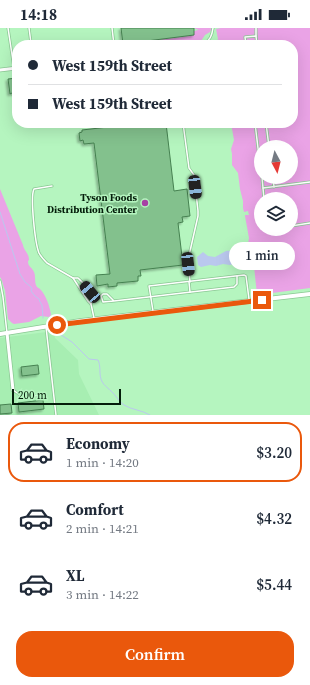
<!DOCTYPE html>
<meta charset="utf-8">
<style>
:root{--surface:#fff;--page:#f2f2f3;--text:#1f2937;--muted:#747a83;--line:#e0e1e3;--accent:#ea580c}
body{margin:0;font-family:"Source Serif 4",serif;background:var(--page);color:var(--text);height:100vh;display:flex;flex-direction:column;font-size:15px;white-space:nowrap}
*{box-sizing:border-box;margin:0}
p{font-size:13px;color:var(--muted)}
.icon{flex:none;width:22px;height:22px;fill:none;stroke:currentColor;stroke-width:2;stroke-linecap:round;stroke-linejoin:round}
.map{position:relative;height:387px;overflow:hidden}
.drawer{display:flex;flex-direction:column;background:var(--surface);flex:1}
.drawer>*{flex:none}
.banner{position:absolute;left:12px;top:12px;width:286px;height:88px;border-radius:16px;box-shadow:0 4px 16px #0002;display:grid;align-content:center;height:88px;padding:0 16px;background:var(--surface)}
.needle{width:26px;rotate:173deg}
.fabs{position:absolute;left:254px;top:112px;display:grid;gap:8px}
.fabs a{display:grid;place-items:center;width:44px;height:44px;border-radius:50%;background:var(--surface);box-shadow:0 4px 16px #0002;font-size:20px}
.scale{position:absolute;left:12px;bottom:10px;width:109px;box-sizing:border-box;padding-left:4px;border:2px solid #041d0a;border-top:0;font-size:11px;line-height:14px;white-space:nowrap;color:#041d0a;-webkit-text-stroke:3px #b5f5bf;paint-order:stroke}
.end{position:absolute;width:18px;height:18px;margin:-9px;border:5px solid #ea580c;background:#fff;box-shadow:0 0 0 2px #fff}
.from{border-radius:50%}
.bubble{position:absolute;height:28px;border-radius:14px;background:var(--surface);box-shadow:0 4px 16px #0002;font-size:13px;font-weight:600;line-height:28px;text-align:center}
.car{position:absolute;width:12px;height:24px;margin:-12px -6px;border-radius:5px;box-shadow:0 0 3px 1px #0007;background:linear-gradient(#222 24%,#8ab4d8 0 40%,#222 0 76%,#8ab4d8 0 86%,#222 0)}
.banner b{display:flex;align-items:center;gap:14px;height:38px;font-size:15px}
.banner b+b{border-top:1px solid var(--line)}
.banner i{width:10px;height:10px;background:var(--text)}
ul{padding:7px 0 0;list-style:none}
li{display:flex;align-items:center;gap:12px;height:60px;margin:0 8px 6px;padding:0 8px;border:2px solid transparent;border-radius:16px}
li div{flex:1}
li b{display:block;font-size:15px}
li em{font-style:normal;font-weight:600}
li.on{border-color:var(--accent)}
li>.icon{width:36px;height:36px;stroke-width:1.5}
.cta{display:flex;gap:8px;margin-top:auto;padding:8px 16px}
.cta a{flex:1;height:46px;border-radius:16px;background:var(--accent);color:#fff;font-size:16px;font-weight:600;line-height:46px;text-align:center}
.status{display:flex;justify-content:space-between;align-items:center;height:28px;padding:0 20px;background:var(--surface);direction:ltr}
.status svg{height:11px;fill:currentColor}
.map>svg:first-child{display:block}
.built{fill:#a7eeb2}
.green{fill:#eaa3e6;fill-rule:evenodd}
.water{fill:#bac8ee}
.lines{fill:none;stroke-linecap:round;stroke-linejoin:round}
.stream{stroke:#bac8ee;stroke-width:1}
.building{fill:#83c18d;stroke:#468151;filter:url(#shadow)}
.service-casing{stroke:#8bc894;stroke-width:3}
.minor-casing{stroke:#8bc894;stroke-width:4.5}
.tertiary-casing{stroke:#8bc894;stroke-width:5.5}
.service{stroke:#fff;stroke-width:1.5}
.minor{stroke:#fff;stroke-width:3}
.tertiary{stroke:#fff;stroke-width:4}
.route{stroke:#ea580c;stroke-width:5}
.poi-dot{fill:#a740a4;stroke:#b5f5bf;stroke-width:1.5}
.labels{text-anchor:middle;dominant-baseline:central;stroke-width:3;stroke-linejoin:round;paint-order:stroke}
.poi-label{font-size:10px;font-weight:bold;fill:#041d0a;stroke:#b5f5bf;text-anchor:end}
</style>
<div class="status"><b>14:18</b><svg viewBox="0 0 49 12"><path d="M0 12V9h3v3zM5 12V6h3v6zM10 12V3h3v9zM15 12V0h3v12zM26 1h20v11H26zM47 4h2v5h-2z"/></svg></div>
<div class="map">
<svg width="310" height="387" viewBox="0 0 310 387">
<defs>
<filter id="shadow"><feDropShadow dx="-2" dy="2" stdDeviation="1" flood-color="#0004"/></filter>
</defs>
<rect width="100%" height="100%" fill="#b5f5bf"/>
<path class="built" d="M54,303l1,7 23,22 1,14 20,41h-99v-77z"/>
<g class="green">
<path d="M195,0h16v2l-1,2 -5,3 -4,6 -5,2 -16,2h-64l78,-10v-4l4,-1 -1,-1h-2z"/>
<path d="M221,0h89v260l-53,7 -3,-29 -3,-1 -2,-6 1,-5 -2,-10 1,-6 -4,-22v-1h4l-1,-4 -4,1 -1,-4v-7l-3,-12 -2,-16 -6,-8v-11l-1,-5 3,-9 -3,-17h62v-78h-78l3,-6 -2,-10zM261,119h30v30h-30zM261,171h30v30h-30z"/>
<path d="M0,161l23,56c1,6 6,8 6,15l-1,1c0,6 3,5 6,11 2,4 0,11 3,15 1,1 2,1 3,2 6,6 10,18 11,26l-2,2 -8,-1 -12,6 -15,2 -2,-1 -4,-4 -3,-29c-2,-4 -2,-9 -5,-13z"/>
</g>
<path class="water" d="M226,223c6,-1 12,2 10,9l-3,4 -3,1 -7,-1 -7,2 -6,-1 -9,2 -3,-2 -1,-8 6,-5 5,4 7,1z"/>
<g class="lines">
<g class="stream">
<path d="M0,184l20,62 5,8 6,5 1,2 -1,2 4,5 4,3 1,3 2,3 1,13"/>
<path d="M58,305l14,9 17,17 9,1c3,6 1,13 3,19 2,6 6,8 10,12 5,4 7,10 13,14 8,5 18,5 26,10"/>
</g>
</g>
<g class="building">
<path d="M121,0h73v7l-71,9z"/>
<path d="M17,50v15h-5l-2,1 -2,-15z"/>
<path d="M143,95h23l8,68 13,-2 3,27 -8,1 1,5 -5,1 5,42 -43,5 1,6h-3v5l-21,2v3l-9,1v-3l-11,2 -1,-11 14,-1 -16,-131 -10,1 -1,-4 -3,1 -1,-8 3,-1v-2z"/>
<path d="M38,337l1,9 -17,2 -1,-9z"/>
<path d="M43,372l1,9 -25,3 -1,-9z"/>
<path d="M11,376l1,9 -12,1v-9z"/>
</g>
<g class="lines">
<g class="service-casing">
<g id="service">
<path d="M8,0l6,40"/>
<path d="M29,0l2,15"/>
<path d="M112,0l2,17"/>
<path d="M256,0v8"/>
<path d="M203,17c7,-5 9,-9 10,-17"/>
<path d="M246,17l-1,-8 11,-1 1,9"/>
<path d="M13,67l4,2"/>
<path d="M183,95l6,45 5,7 4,36v5l-10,44 2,22"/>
<path d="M255,95l6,50"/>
<path d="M266,95l3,24"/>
<path d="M262,149l2,22"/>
<path d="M273,149l1,10"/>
<path d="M52,158l-18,3c-4,8 1,54 5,64 2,4 5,7 8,10l26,15 15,23 3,3"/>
<path d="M263,160l47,-6"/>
<path d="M291,198l19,-3"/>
<path d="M73,250h5c6,6 19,17 13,26l3,14"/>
<path d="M0,253l3,16 4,36"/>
<path d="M189,254l1,10"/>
<path d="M114,273l-11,1 -2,-6 2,-2h4l7,7 120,-14 3,-3v-8"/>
<path d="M153,283l-4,-25 95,-11 2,1 3,23"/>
<path d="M46,299l10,88"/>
<path d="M13,362l10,7 19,-2"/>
</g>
</g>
<g class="minor-casing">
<g id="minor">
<path d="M0,42l17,-2"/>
<path d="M7,305l6,57"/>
</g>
</g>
<g class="tertiary-casing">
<path id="tertiary" d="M0,306l80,-13 230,-27"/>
</g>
<use href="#service" class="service"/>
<use href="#minor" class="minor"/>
<use href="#tertiary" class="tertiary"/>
</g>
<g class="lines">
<path class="route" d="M57,297l205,-25"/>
</g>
<circle class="poi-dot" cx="145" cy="175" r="4"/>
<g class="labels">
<g class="poi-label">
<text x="137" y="169">Tyson Foods<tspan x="137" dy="12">Distribution Center</tspan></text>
</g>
</g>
</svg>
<div class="fabs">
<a><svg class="needle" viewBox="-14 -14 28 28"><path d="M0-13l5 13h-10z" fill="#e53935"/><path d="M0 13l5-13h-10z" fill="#747a83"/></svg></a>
<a><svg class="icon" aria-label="layers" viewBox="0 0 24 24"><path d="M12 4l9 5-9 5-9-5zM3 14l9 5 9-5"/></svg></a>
</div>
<div class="scale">200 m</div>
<i class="end from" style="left:57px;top:297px"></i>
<i class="end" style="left:262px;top:272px"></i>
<div class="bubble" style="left:229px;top:214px;width:66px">1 min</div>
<i class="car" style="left:195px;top:159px;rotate:173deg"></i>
<i class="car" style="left:188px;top:236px;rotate:174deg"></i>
<i class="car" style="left:90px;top:264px;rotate:320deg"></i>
<div class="banner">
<b><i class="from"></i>West 159th Street</b>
<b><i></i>West 159th Street</b>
</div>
</div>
<section class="drawer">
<ul>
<li class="on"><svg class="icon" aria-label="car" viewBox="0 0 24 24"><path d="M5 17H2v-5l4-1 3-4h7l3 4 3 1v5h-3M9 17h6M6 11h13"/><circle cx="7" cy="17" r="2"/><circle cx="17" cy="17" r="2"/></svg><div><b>Economy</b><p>1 min · 14:20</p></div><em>$3.20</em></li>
<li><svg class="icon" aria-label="car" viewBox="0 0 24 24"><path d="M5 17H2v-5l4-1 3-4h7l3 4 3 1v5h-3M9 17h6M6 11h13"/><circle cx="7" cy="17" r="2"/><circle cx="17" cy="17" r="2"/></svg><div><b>Comfort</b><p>2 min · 14:21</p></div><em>$4.32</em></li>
<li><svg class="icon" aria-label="car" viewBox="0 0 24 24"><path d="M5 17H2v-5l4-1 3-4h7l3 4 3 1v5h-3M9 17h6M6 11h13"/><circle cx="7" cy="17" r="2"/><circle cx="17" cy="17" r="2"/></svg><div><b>XL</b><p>3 min · 14:22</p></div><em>$5.44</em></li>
</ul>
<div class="cta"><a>Confirm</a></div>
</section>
